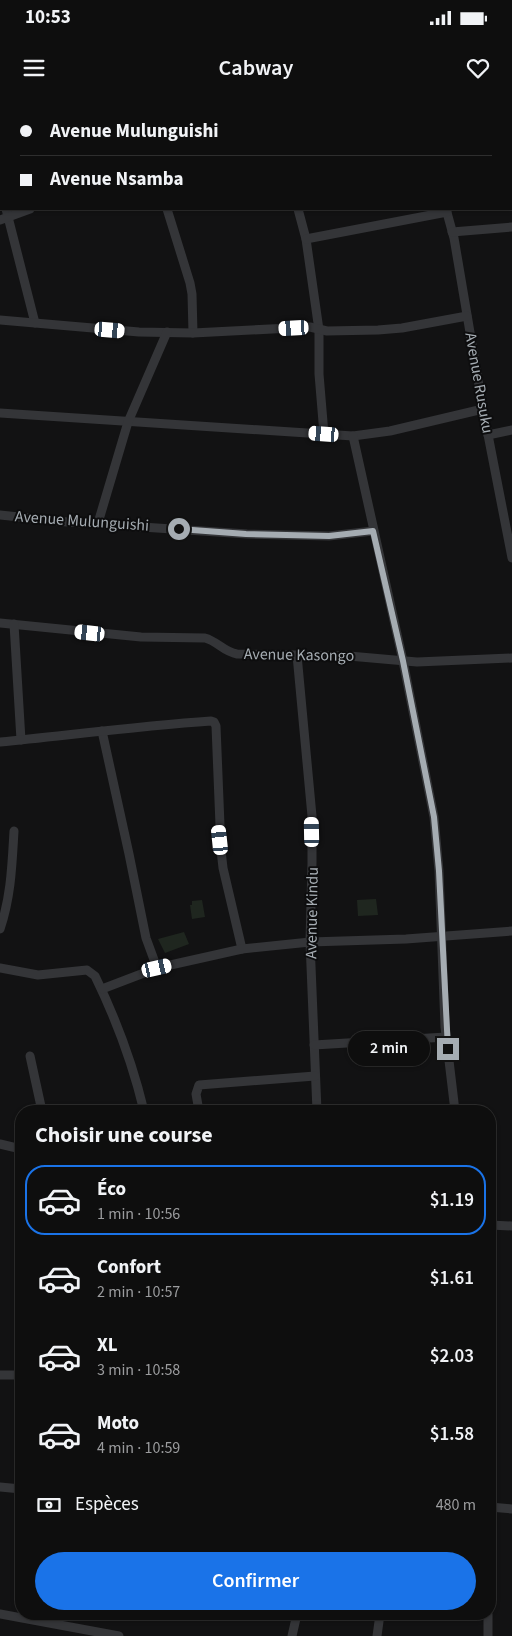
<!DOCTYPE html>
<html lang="fr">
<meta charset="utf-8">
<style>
:root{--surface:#0e0e0e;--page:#1c1c1c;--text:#f1f3f6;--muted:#9b9c9e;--line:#2e2e2e;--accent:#1a73e8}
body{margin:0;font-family:"Source Sans 3",sans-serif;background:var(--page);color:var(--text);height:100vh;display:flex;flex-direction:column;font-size:19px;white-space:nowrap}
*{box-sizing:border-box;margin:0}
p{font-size:16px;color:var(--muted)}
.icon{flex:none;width:28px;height:28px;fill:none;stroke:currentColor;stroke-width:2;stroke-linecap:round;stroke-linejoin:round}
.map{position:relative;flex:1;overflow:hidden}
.drawer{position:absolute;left:15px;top:1005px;width:481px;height:515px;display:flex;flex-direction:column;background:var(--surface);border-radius:20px;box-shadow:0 1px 4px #0004,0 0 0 1px var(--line)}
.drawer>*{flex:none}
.guide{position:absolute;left:0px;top:0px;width:512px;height:110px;box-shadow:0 1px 4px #0004,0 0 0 1px var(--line);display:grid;align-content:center;height:110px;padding:0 20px;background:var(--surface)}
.end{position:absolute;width:22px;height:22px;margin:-11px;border:6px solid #a5acb2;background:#111;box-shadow:0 0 0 2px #111}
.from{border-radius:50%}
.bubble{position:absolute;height:35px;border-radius:18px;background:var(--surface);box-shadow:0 1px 4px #0004,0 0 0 1px var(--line);font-size:16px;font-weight:600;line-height:35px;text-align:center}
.car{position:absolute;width:15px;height:30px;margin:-15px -8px;border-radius:6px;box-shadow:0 0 4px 1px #0007;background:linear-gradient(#fff 24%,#345 0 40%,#fff 0 76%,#345 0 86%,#fff 0)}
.guide b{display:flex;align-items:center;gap:18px;height:48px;font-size:19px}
.guide b+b{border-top:1px solid var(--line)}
.guide i{width:12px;height:12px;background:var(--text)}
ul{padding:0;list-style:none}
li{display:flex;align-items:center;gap:15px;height:70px;margin:0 10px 8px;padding:0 10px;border:2px solid transparent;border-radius:20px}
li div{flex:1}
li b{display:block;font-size:19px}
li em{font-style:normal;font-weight:600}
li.selected{border-color:var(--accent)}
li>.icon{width:45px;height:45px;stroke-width:1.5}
h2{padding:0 20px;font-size:22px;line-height:60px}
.pay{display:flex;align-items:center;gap:12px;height:55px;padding:0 20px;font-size:19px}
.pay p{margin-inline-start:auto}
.primary-button{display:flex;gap:10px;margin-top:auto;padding:10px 20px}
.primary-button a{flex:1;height:58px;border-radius:30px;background:var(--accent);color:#fff;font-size:20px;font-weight:600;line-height:58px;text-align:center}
.status{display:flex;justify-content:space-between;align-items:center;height:35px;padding:0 25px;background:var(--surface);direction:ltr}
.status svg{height:14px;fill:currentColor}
header{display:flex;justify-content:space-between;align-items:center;height:65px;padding:0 20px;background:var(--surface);font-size:22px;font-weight:600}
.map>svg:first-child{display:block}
.green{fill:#1f261f}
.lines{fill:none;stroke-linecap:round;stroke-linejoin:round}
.minor{stroke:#343538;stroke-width:9}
.route{stroke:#a5acb2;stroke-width:6}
.labels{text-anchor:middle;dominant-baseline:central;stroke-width:4;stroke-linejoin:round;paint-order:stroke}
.street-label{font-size:16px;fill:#a5acb2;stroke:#0d0d0e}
</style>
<div class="status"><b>10:53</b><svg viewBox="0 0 49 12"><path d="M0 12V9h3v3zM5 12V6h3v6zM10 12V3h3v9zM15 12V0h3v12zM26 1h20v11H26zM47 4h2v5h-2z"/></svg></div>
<header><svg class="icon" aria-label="menu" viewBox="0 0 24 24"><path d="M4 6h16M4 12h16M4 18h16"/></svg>Cabway<svg class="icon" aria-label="heart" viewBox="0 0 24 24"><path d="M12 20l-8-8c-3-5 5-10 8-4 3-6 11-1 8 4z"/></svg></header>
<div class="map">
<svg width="512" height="1536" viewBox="0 0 512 1536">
<rect width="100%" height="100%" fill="#121213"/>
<g class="green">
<path d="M376,799l2,16 -20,1 -1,-16z"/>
<path d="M202,800l3,17 -13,2 -2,-14h2v-4z"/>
<path d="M184,832l5,12 -24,9 -7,-14z"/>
</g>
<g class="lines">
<g class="minor">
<path d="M285,0v1"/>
<path d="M417,0v1"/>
<path d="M511,26h1"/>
<path d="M0,82l1,5"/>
<path d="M6,109l29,114"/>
<path d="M167,109l23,74 2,11 1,39"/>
<path d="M298,109l8,30 13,91v44l5,60"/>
<path d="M446,109l8,29 29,171 29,149"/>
<path d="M0,120l30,-11"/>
<path d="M452,132l60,-5"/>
<path d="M306,139l141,-27"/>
<path d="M0,220l139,12 54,1 117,-6 17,4 51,-1 24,-2 65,-12"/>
<path d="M0,313l353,23 37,-5 93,-22"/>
<path d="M488,335l24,-5"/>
<path d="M353,336l50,225 31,156 5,54 6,156 10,84"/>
<path d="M0,415l67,7 180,12 82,2 44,-5"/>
<path d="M98,423l30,-101 39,-90"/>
<path d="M0,523l141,14 64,1c12,3 19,14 32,16l112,2 68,6 95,-4"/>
<path d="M14,524l7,116"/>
<path d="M297,555l15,161v47l-2,79 7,169"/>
<path d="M102,631l27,123 17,84 11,30"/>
<path d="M0,642c70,-7 140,-16 211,-21l3,1 2,4 5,124 2,18 19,81"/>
<path d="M0,829c11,-32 12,-64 14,-98"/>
<path d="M0,868l38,7 49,-5 8,6c21,43 38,89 49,135"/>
<path d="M102,889l55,-21 85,-19 68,-7 96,-3 106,-8"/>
<path d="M314,945l132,-8"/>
<path d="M30,956l12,55"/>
<path d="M199,1011l-3,-17 3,-9 116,-9"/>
<path d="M0,1044l21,5"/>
<path d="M490,1125l22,1"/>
<path d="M0,1275h21"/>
<path d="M0,1387l21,2"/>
<path d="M490,1407l22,2"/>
<path d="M490,1459l2,-51"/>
<path d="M0,1514l119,22"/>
<path d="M292,1536l5,-22"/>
<path d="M377,1536l3,-22"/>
<path d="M488,1536v-22"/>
</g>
</g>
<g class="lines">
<path class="route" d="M179,429l67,5 83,2 44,-5 30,130 31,156 5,54 9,178"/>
</g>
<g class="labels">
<g class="street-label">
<text transform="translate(479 283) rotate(80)">Avenue Rusuku</text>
<text transform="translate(82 421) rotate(4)">Avenue Mulunguishi</text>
<text transform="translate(299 555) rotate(1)">Avenue Kasongo</text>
<text transform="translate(312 813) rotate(-89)">Avenue Kindu</text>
</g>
</g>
</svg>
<i class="end from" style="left:179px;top:429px"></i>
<i class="end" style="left:448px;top:949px"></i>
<div class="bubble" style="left:348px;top:931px;width:82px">2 min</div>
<i class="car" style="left:294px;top:228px;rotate:267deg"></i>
<i class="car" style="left:110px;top:230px;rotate:95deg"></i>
<i class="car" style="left:324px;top:334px;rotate:274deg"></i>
<i class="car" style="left:90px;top:533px;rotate:276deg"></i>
<i class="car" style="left:312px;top:732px;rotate:359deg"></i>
<i class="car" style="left:220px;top:740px;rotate:354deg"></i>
<i class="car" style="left:157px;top:868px;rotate:77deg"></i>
<div class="guide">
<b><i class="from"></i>Avenue Mulunguishi</b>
<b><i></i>Avenue Nsamba</b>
</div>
<section class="drawer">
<h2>Choisir une course</h2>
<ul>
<li class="selected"><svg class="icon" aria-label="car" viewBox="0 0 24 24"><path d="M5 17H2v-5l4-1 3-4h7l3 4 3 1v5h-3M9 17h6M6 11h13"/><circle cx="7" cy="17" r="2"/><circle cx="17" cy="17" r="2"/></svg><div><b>Éco</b><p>1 min · 10:56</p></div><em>$1.19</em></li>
<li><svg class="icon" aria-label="car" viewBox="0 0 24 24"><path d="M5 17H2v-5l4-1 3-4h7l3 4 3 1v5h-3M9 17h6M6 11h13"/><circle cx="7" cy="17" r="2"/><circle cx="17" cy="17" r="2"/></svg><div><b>Confort</b><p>2 min · 10:57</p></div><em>$1.61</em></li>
<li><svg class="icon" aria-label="car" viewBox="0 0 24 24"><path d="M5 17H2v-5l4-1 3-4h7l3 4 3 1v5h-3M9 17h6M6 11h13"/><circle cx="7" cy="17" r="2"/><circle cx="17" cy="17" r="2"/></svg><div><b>XL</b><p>3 min · 10:58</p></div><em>$2.03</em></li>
<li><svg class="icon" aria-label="car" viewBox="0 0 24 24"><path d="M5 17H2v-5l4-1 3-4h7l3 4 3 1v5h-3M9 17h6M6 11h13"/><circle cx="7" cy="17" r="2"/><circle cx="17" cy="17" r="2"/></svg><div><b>Moto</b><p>4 min · 10:59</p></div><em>$1.58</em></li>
</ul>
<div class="pay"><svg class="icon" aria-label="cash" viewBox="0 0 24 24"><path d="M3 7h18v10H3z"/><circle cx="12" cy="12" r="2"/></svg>Espèces<p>480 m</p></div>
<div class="primary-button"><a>Confirmer</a></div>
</section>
</div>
